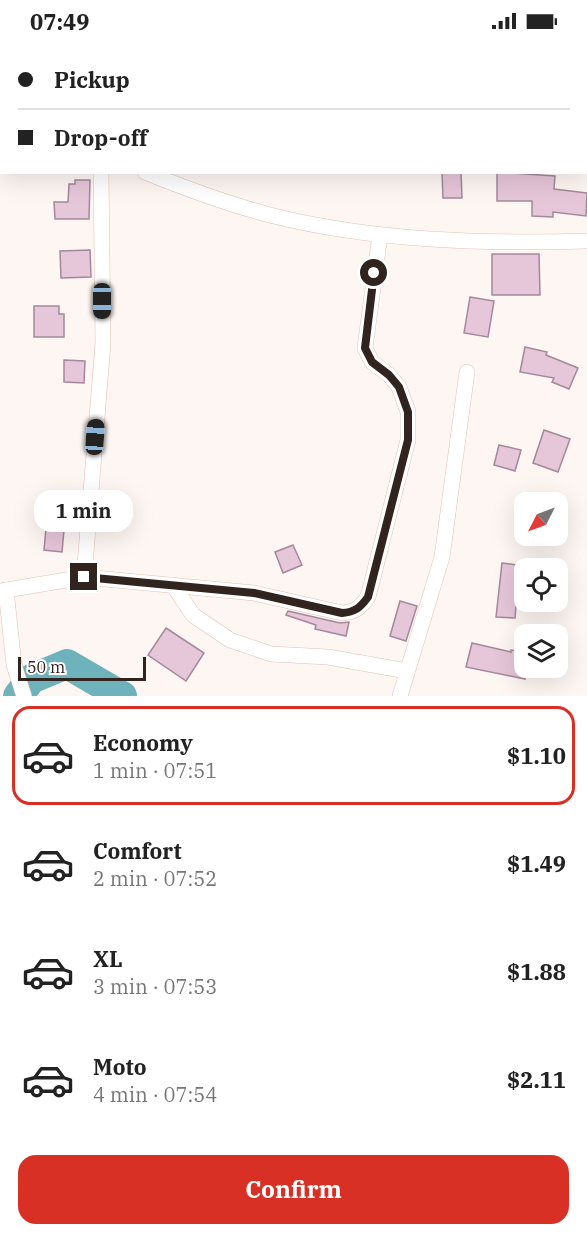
<!DOCTYPE html>
<meta charset="utf-8">
<style>
:root{--surface:#fff;--page:#f2f2f2;--text:#222;--muted:#767676;--line:#e0e0e0;--accent:#d93025}
body{margin:0;font-family:"IBM Plex Serif",serif;background:var(--page);color:var(--text);height:100vh;display:flex;flex-direction:column;font-size:22px;white-space:nowrap}
*{box-sizing:border-box;margin:0}
p{font-size:20px;color:var(--muted)}
.icon{flex:none;width:33px;height:33px;fill:none;stroke:currentColor;stroke-width:2;stroke-linecap:round;stroke-linejoin:round}
.map{position:relative;height:654px;overflow:hidden}
.sheet{display:flex;flex-direction:column;background:var(--surface);flex:1}
.sheet>*{flex:none}
.guide{position:absolute;left:0px;top:0px;width:588px;height:132px;box-shadow:0 6px 24px #0002;display:grid;align-content:center;height:132px;padding:0 18px;background:var(--surface)}
.needle{width:39px;rotate:228deg}
.tools{position:absolute;left:514px;top:450px;display:grid;gap:12px}
.tools a{display:grid;place-items:center;width:54px;height:54px;border-radius:12px;background:var(--surface);box-shadow:0 6px 24px #0002;font-size:30px}
.scale{position:absolute;left:18px;bottom:15px;width:128px;box-sizing:border-box;padding-left:6px;border:3px solid #31241f;border-top:0;font-size:16px;line-height:21px;white-space:nowrap;color:#31241f;-webkit-text-stroke:4px #fff;paint-order:stroke}
.end{position:absolute;width:27px;height:27px;margin:-14px;border:8px solid #31241f;background:#fff;box-shadow:0 0 0 3px #fff}
.from{border-radius:50%}
.bubble{position:absolute;height:42px;border-radius:18px;background:var(--surface);box-shadow:0 6px 24px #0002;font-size:20px;font-weight:700;line-height:42px;text-align:center}
.car{position:absolute;width:18px;height:36px;margin:-18px -9px;border-radius:8px;box-shadow:0 0 4px 2px #0007;background:linear-gradient(#222 24%,#8ab4d8 0 40%,#222 0 76%,#8ab4d8 0 86%,#222 0)}
.guide b{display:flex;align-items:center;gap:21px;height:57px;font-size:22px}
.guide b+b{border-top:2px solid var(--line)}
.guide i{width:15px;height:15px;background:var(--text)}
ul{padding:10px 0 0;list-style:none}
li{display:flex;align-items:center;gap:18px;height:99px;margin:0 12px 9px;padding:0 6px;border:3px solid transparent;border-radius:18px}
li div{flex:1}
li b{display:block;font-size:22px}
li em{font-style:normal;font-weight:700}
li.selected{border-color:var(--accent)}
li>.icon{width:54px;height:54px;stroke-width:1.5}
.button{display:flex;gap:12px;margin-top:auto;padding:12px 18px}
.button a{flex:1;height:69px;border-radius:18px;background:var(--accent);color:#fff;font-size:24px;font-weight:700;line-height:69px;text-align:center}
.status{display:flex;justify-content:space-between;align-items:center;height:42px;padding:0 30px;background:var(--surface);direction:ltr}
.status svg{height:16px;fill:currentColor}
.map>svg:first-child{display:block}
.lines{fill:none;stroke-linecap:round;stroke-linejoin:round}
.river{stroke:#6eb3bb;stroke-width:30}
.building{fill:#e6c6d9;stroke:#a5889a;stroke-width:1.5}
.street-casing{stroke:#e2c0b3;stroke-width:16}
.street{stroke:#fff;stroke-width:15}
.route{stroke:#31241f;stroke-width:8}
</style>
<div class="status"><b>07:49</b><svg viewBox="0 0 49 12"><path d="M0 12V9h3v3zM5 12V6h3v6zM10 12V3h3v9zM15 12V0h3v12zM26 1h20v11H26zM47 4h2v5h-2z"/></svg></div>
<div class="map">
<svg width="587" height="654" viewBox="0 0 587 654">
<rect width="100%" height="100%" fill="#fdf6f3"/>
<g class="lines">
<path class="river" d="M18,654l13,-17 36,-15 55,32"/>
</g>
<g class="building">
<path d="M442,130h19l1,26h-19z"/>
<path d="M497,130l58,4 -1,13 33,4 -1,23 -33,-4v5l-21,-1v-15h-35z"/>
<path d="M75,138h15l-1,39h-34l-1,-17h14l1,-18h6z"/>
<path d="M90,208l1,27 -30,1 -1,-27z"/>
<path d="M492,212h47l1,41h-48z"/>
<path d="M470,255l24,4 -6,36 -24,-4z"/>
<path d="M34,264h25v8h5v23h-30z"/>
<path d="M525,305l22,5 -1,3 32,13 -9,21 -17,-7 2,-4 -34,-6z"/>
<path d="M64,318l21,1 -1,22 -20,-1z"/>
<path d="M544,388l26,9 -12,33 -25,-9z"/>
<path d="M499,403l22,5 -6,21 -21,-6z"/>
<path d="M46,486l18,2 -2,22 -18,-2z"/>
<path d="M293,503l9,20 -19,8 -8,-21z"/>
<path d="M502,521l23,3v28l-8,-1 -2,25 -19,-1z"/>
<path d="M400,559l17,5 -11,35 -16,-5z"/>
<path d="M288,569l52,12 9,-1 -3,14 -31,-7 1,-4 -30,-10z"/>
<path d="M166,586l38,25 -18,28 -38,-26z"/>
<path d="M472,601l39,9v-2l14,2v27l-59,-12z"/>
</g>
<g class="lines">
<g class="street-casing">
<g id="street">
<path d="M88,0v2"/>
<path d="M0,25h2"/>
<path d="M145,130c42,17 85,33 129,44 101,25 210,28 313,25"/>
<path d="M84,535l170,16 88,20c13,-1 18,-5 26,-16l40,-157v-28l-9,-25 -10,-12 -17,-13 -7,-14 15,-113"/>
<path d="M173,543l20,30 37,25 41,14 57,3 79,14"/>
<path d="M6,548l8,75 10,31"/>
<path d="M0,549l84,-14 19,-233 -2,-172"/>
<path d="M400,654l42,-139 25,-185"/>
</g>
</g>
<use href="#street" class="street"/>
</g>
<g class="lines">
<path class="route" d="M84,535l170,16 88,20c13,-1 18,-5 26,-16l40,-157v-28l-9,-25 -10,-12 -17,-13 -7,-14 9,-75"/>
</g>
</svg>
<div class="tools">
<a><svg class="needle" viewBox="-14 -14 28 28"><path d="M0-13l5 13h-10z" fill="#e53935"/><path d="M0 13l5-13h-10z" fill="#767676"/></svg></a>
<a><svg class="icon" aria-label="locate" viewBox="0 0 24 24"><circle cx="12" cy="12" r="6"/><path d="M12 2v4M12 18v4M2 12h4M18 12h4"/></svg></a>
<a><svg class="icon" aria-label="layers" viewBox="0 0 24 24"><path d="M12 4l9 5-9 5-9-5zM3 14l9 5 9-5"/></svg></a>
</div>
<div class="scale">50 m</div>
<i class="end from" style="left:374px;top:231px"></i>
<i class="end" style="left:84px;top:535px"></i>
<div class="bubble" style="left:34px;top:448px;width:99px">1 min</div>
<i class="car" style="left:102px;top:259px;rotate:180deg"></i>
<i class="car" style="left:95px;top:395px;rotate:4deg"></i>
<div class="guide">
<b><i class="from"></i>Pickup</b>
<b><i></i>Drop-off</b>
</div>
</div>
<section class="sheet">
<ul>
<li class="selected"><svg class="icon" aria-label="car" viewBox="0 0 24 24"><path d="M5 17H2v-5l4-1 3-4h7l3 4 3 1v5h-3M9 17h6M6 11h13"/><circle cx="7" cy="17" r="2"/><circle cx="17" cy="17" r="2"/></svg><div><b>Economy</b><p>1 min · 07:51</p></div><em>$1.10</em></li>
<li><svg class="icon" aria-label="car" viewBox="0 0 24 24"><path d="M5 17H2v-5l4-1 3-4h7l3 4 3 1v5h-3M9 17h6M6 11h13"/><circle cx="7" cy="17" r="2"/><circle cx="17" cy="17" r="2"/></svg><div><b>Comfort</b><p>2 min · 07:52</p></div><em>$1.49</em></li>
<li><svg class="icon" aria-label="car" viewBox="0 0 24 24"><path d="M5 17H2v-5l4-1 3-4h7l3 4 3 1v5h-3M9 17h6M6 11h13"/><circle cx="7" cy="17" r="2"/><circle cx="17" cy="17" r="2"/></svg><div><b>XL</b><p>3 min · 07:53</p></div><em>$1.88</em></li>
<li><svg class="icon" aria-label="car" viewBox="0 0 24 24"><path d="M5 17H2v-5l4-1 3-4h7l3 4 3 1v5h-3M9 17h6M6 11h13"/><circle cx="7" cy="17" r="2"/><circle cx="17" cy="17" r="2"/></svg><div><b>Moto</b><p>4 min · 07:54</p></div><em>$2.11</em></li>
</ul>
<div class="button"><a>Confirm</a></div>
</section>
